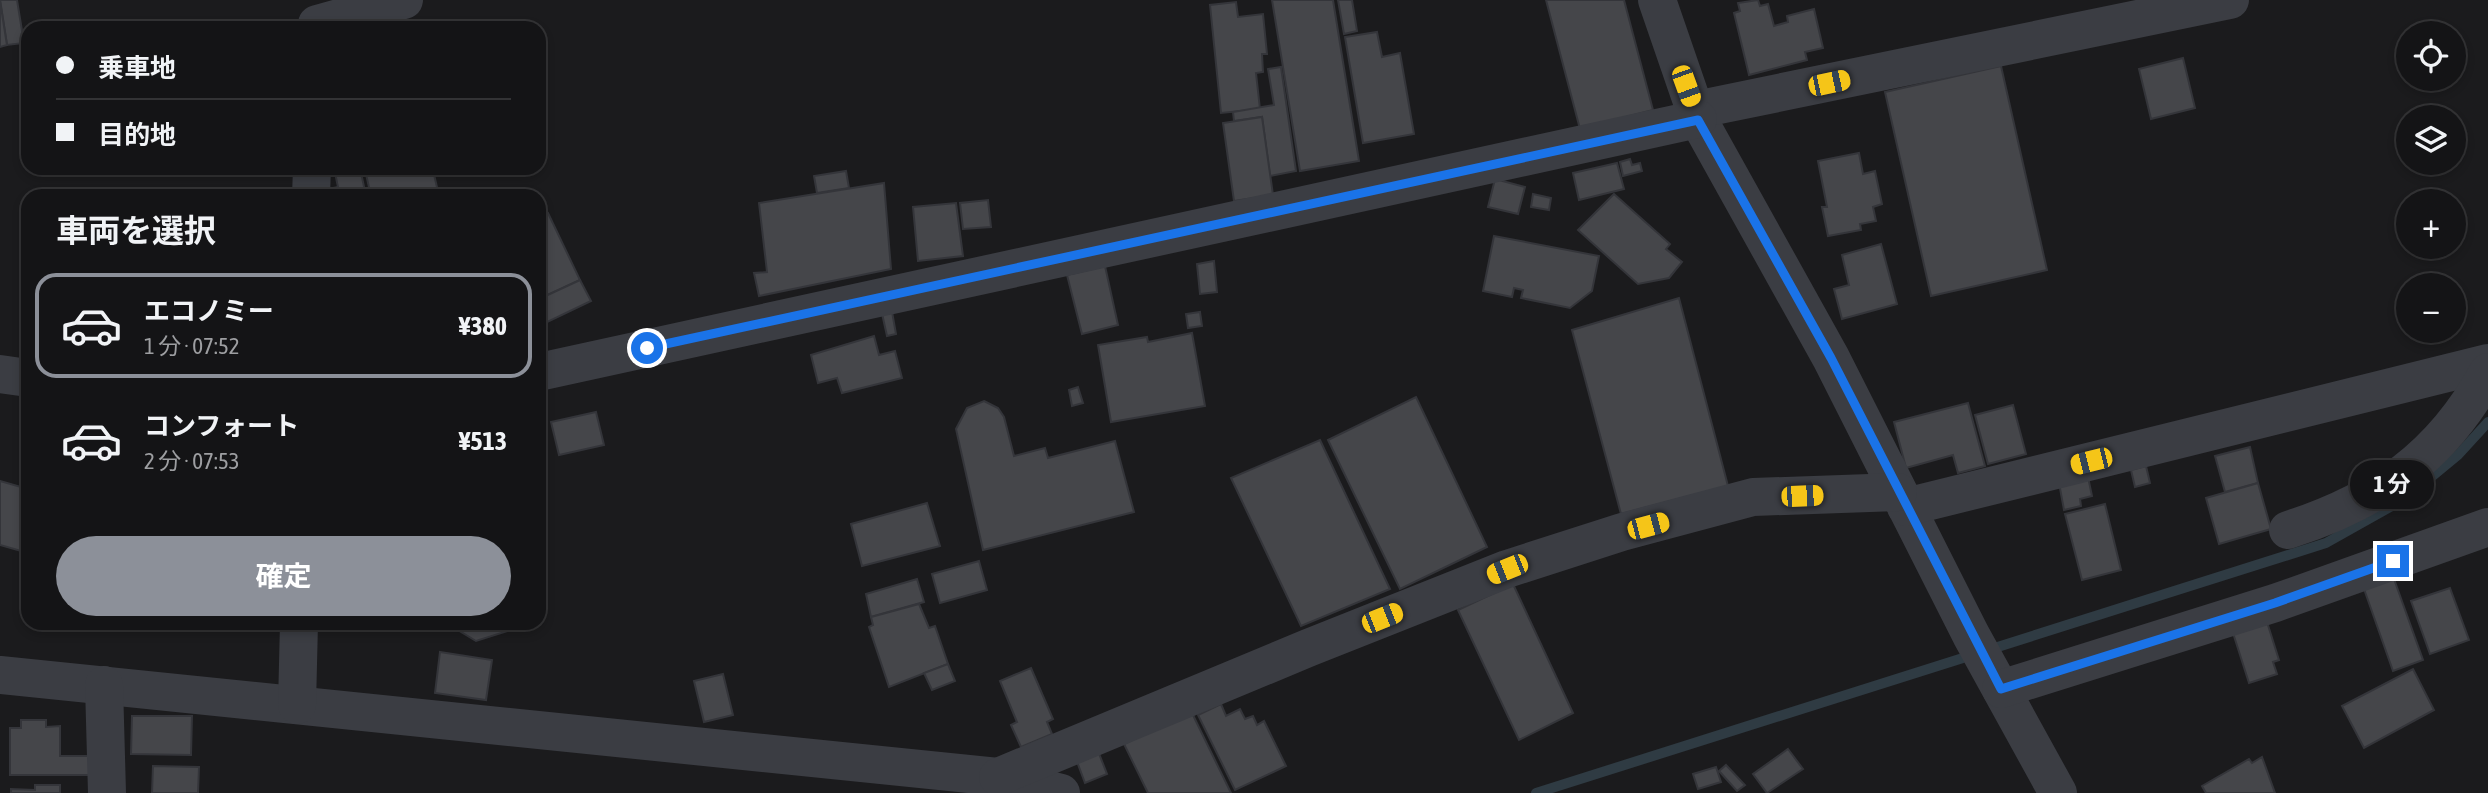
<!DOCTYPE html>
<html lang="ja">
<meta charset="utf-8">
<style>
:root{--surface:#141416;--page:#1d1d1f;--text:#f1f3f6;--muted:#9d9ea1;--line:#333335;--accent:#8c9099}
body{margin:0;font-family:"Asap Condensed","Noto Sans JP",sans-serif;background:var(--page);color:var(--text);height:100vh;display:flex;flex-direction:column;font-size:26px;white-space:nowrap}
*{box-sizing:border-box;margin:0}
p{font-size:23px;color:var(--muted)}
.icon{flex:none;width:38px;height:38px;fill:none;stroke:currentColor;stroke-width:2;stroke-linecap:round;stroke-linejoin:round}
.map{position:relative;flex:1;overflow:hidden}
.drawer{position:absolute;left:21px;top:189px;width:525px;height:441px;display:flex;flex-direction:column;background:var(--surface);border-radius:21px;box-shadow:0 4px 10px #0003,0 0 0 2px var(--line)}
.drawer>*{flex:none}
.banner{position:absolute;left:21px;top:21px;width:525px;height:154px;border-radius:21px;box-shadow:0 4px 10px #0003,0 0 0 2px var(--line);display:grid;align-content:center;height:154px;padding:0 35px;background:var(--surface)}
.fabs{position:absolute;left:2396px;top:21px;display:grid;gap:14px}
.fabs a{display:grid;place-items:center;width:70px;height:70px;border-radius:50%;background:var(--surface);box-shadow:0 4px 10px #0003,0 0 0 2px var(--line);font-size:35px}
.end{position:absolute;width:32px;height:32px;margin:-16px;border:9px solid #1a73e8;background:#fff;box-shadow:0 0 0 4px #fff}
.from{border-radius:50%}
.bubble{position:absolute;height:49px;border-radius:24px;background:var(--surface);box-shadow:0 4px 10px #0003,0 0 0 2px var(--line);font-size:23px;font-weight:700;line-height:49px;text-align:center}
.car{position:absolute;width:21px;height:42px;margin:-21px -10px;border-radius:9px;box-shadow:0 0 5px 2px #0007;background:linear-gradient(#f5c518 24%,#345 0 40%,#f5c518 0 76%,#345 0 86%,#f5c518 0)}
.banner b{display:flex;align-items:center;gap:24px;height:66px;font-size:26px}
.banner b+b{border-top:2px solid var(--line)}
.banner i{width:18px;height:18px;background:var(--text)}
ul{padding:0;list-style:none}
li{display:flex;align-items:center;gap:21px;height:105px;margin:0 14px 10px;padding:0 21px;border:4px solid transparent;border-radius:21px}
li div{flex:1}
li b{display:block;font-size:26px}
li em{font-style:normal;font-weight:700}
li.current{border-color:var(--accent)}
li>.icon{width:63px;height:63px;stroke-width:1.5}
h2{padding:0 35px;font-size:32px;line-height:84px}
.cta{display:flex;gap:14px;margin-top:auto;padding:14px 35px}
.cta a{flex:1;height:80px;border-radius:42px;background:var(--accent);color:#fff;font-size:28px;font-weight:700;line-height:80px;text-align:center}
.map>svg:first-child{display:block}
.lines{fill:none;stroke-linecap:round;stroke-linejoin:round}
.stream{stroke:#2f3b43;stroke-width:10}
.building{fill:#45464a;stroke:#34353a;stroke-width:2}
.street{stroke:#3b3d43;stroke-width:38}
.route{stroke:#1a73e8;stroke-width:9}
</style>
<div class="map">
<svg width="2488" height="793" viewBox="0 0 2488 793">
<rect width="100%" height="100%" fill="#1b1b1d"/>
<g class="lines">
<path class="stream" d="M1536,793l790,-250 80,-45 52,-43 30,-33"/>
</g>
<g class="building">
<path d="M0,0h17l7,43 -17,2z"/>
<path d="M1272,0h61l26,161 -59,10z"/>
<path d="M1338,0h14l5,31 -13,3z"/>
<path d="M1546,0h78l29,110 -73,19z"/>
<path d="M1758,0l2,6 8,-2 6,22 14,-4 -1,-6 27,-7 9,39 -18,4 2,8 -58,15 -15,-62 6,-2 -2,-8z"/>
<path d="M0,1l7,44 -7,2z"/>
<path d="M1236,2l2,15 25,-3 4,40h-5l1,18 -7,1 4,36 -39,4 -11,-108z"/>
<path d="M1377,32l5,25 18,-4 14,81 -51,9 -18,-106z"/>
<path d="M2183,58l12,50 -44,11 -12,-50z"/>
<path d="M2001,66l46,204 -116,26 -46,-204z"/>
<path d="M1281,67l15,104 -26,5 -8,-59 -28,4 -1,-9 41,-7 -6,-36z"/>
<path d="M1262,117l11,78 -39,6 -11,-78z"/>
<path d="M1859,153l4,21 12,-3 7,33 -9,3 3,14 -16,3 1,6 -33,6 -6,-29h5l-9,-46z"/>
<path d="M1630,159l2,6 8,-2 2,8 -19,5 -3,-14z"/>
<path d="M1617,163l7,26 -45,11 -6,-27z"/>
<path d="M334,168h26l6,28h-31l-2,-8 5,-1z"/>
<path d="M374,168h19l2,4 17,-4h11v4l10,-2 6,26h-68l-6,-26z"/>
<path d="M846,171l3,17 -32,5 -3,-17z"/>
<path d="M1495,179l30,8 -7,27 -30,-7z"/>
<path d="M884,183l7,86 -132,27 -5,-23 13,-1 -8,-69z"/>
<path d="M1533,194l18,4 -2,12 -18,-3z"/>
<path d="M1614,194l56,50 -4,5 16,13 -13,16 -31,6 -60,-54z"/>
<path d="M988,200l3,27 -28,2 -3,-26z"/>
<path d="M956,203l7,53 -45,5 -5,-54z"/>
<path d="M548,213l32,67 -41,19v-82z"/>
<path d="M1494,236l105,20 -7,35 -22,17 -49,-10 2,-8 -9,-2 -2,9 -29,-6z"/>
<path d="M1881,244l16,60 -55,15 -8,-30 15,-4 -7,-30z"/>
<path d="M1214,261l3,31 -17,2 -3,-30z"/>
<path d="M1105,266l13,59 -36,9 -15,-59z"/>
<path d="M580,280l11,21 -52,25v-27z"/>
<path d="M1679,298l49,188 -107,28 -49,-184z"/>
<path d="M891,306l5,28 -9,2 -6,-27z"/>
<path d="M1200,312l2,14 -14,2 -2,-14z"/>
<path d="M1192,333l13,73 -94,16 -13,-77 49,-8 1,5z"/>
<path d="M874,336l5,19 16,-4 7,27 -60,15 -5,-15 -19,5 -7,-28z"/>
<path d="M1078,387l5,16 -11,3 -3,-16z"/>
<path d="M1416,397l71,150 -87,42 -72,-149z"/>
<path d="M984,401l14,7 6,9 10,39 31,-8 3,10 67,-17 19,71 -151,38 -27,-121 11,-21z"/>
<path d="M1968,403l17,63 -27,7 -5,-18 -47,13 -12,-46z"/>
<path d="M2013,405l13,49 -38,10 -13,-49z"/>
<path d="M596,412l8,33 -45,10 -8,-33z"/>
<path d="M1320,440l70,149 -89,37 -70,-148z"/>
<path d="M2250,447l8,36 -33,9 -10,-36z"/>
<path d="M2146,466l4,17 -15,4 -4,-17z"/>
<path d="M2088,477l4,19 -12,3 1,7 -17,4 -5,-27z"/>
<path d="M0,481l28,8v64l-28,-8z"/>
<path d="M2258,483l13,46 -52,15 -13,-46z"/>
<path d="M927,503l13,43 -78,20 -11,-42z"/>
<path d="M2105,504l16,66 -39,10 -17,-66z"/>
<path d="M979,561l8,29 -47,13 -8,-29z"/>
<path d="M917,579l7,23 -53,15 -5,-23z"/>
<path d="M2394,579l29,81 -30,11 -29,-82z"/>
<path d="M1513,584l60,129 -54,27 -61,-130z"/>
<path d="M2450,588l19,52 -39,14 -19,-53z"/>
<path d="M919,604l10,24 6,-2 13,38 -59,23 -20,-60 4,-2 -2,-8z"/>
<path d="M2267,622l12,38 -6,2 4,12 -28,9 -16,-50z"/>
<path d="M456,623h56l2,6 -38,12 -18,-11z"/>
<path d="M440,652l52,8 -6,40 -51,-7z"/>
<path d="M948,664l7,17 -23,9 -8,-17z"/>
<path d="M1031,668l22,51 -6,3 5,12 -31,13 -10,-22 6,-3 -17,-41z"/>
<path d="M2413,669l21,41 -70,38 -22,-42z"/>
<path d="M723,674l10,41 -29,7 -10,-41z"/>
<path d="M1221,704l5,12 14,-7 5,10 8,-3 4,9 7,-4 22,45 -51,24 -37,-75z"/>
<path d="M1191,711l40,82h-83l-24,-49z"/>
<path d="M132,716h60l-1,39 -60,-1z"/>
<path d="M21,720h25v7l14,-1v30h30l1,19h-81v-47h11z"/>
<path d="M1788,749l15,20 -36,24 -14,-19z"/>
<path d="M1098,751l9,23 -22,9 -9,-24z"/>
<path d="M2262,757l13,36h-69l-4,-7 47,-27 3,4z"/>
<path d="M1726,765l19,20 -8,6 -18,-20z"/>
<path d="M153,766l46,1 -1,26h-46z"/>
<path d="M1716,767l5,15 -23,7 -5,-15z"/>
<path d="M35,785h25v8h-49v-4l24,1z"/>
</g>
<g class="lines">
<g class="street">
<path d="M1657,0l41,119 133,239 140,277 87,158"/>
<path d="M317,24l87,-24"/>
<path d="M1695,110l535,-110"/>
<path d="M311,196l1,-28"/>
<path d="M539,372l1159,-253"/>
<path d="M0,374l28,4"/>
<path d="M1906,507l582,-144"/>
<path d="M2288,530c90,-29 154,-73 200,-158"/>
<path d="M0,675l998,102 63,16"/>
<path d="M104,685l3,108"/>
<path d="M2001,689l274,-86 213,-76"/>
<path d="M297,705l2,-82"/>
<path d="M998,777l310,-129 199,-79 115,-37 131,-35 145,-5"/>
</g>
</g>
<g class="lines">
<path class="route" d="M647,348l1051,-228 133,238 170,331 274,-86 118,-42"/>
</g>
</svg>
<div class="fabs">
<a><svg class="icon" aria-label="locate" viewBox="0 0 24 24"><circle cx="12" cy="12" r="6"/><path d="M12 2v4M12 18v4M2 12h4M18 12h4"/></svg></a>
<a><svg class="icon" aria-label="layers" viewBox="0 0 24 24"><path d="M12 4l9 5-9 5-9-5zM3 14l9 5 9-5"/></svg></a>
<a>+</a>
<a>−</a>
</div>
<i class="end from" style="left:647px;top:348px"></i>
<i class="end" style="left:2393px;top:561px"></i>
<div class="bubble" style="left:2350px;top:460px;width:84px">1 分</div>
<i class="car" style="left:1829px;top:83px;rotate:78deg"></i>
<i class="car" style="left:1686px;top:86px;rotate:160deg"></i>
<i class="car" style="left:2091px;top:461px;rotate:256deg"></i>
<i class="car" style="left:1802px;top:496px;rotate:88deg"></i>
<i class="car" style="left:1648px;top:526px;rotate:75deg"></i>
<i class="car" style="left:1507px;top:569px;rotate:248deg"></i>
<i class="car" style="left:1382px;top:618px;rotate:68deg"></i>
<div class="banner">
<b><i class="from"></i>乗車地</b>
<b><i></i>目的地</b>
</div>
<section class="drawer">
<h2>車両を選択</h2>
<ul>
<li class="current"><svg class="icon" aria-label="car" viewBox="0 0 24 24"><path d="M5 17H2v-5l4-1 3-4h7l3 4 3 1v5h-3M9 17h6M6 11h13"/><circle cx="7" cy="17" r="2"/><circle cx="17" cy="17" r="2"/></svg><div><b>エコノミー</b><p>1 分 · 07:52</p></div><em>¥380</em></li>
<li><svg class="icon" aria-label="car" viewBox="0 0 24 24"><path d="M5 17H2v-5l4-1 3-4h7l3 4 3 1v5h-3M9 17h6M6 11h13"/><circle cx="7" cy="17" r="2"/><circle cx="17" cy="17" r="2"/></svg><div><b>コンフォート</b><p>2 分 · 07:53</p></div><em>¥513</em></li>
</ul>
<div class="cta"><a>確定</a></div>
</section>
</div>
